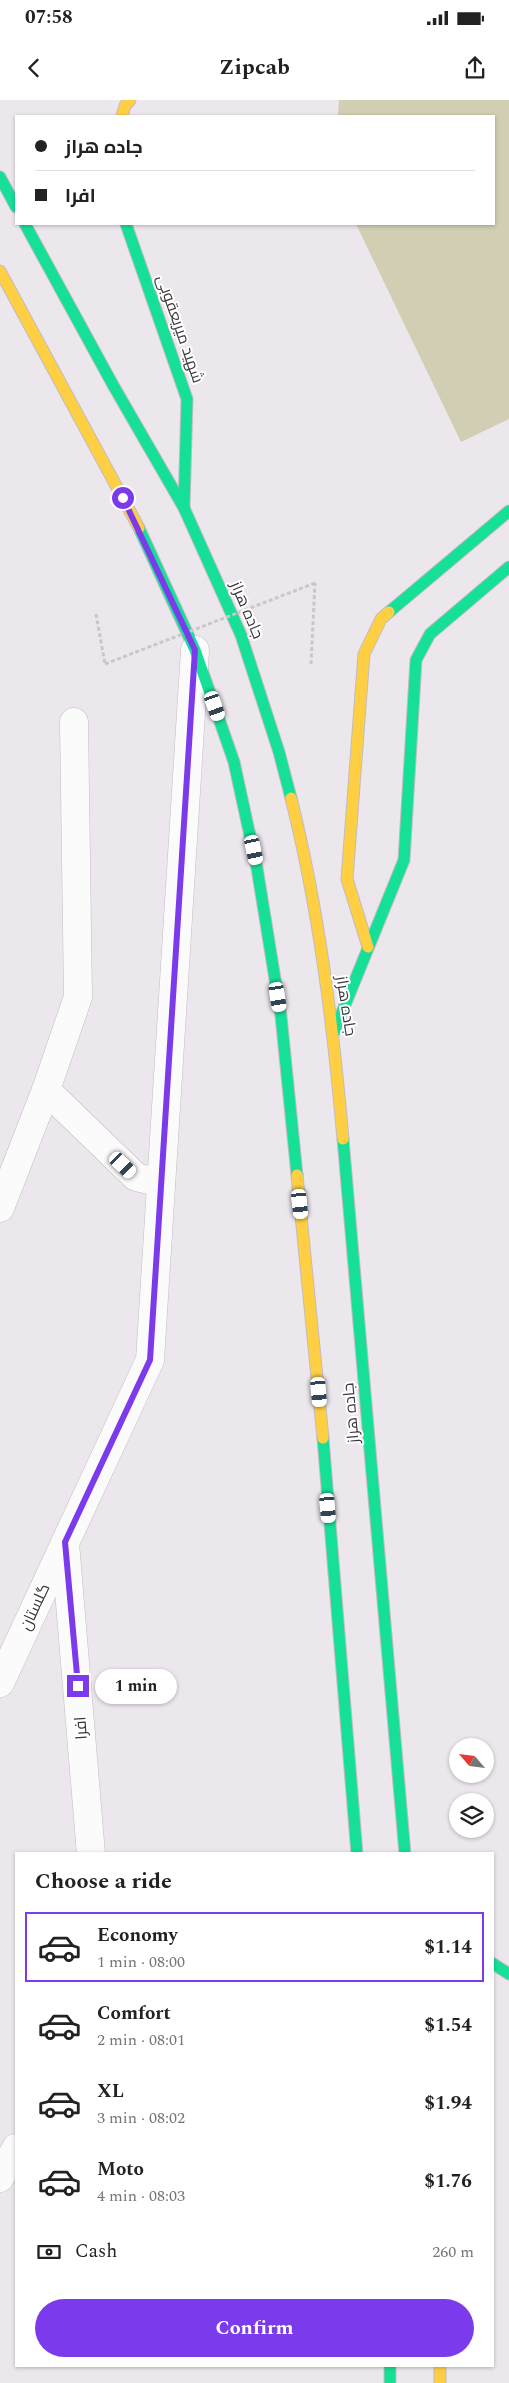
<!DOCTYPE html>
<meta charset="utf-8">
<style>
:root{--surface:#fff;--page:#f2f2f2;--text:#222;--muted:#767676;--line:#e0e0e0;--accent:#7c3aed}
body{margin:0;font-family:Spectral,Cairo,serif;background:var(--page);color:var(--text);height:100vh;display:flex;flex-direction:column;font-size:19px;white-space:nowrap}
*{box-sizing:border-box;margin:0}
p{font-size:16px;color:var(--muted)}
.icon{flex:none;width:28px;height:28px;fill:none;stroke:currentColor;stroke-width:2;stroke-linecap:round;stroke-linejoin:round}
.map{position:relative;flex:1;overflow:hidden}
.drawer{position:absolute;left:15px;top:1752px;width:479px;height:515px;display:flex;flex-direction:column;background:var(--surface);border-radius:0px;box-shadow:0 1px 4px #0004}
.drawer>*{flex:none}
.top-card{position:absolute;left:15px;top:15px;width:480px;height:110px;border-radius:0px;box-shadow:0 1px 4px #0004;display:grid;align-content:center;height:110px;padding:0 20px;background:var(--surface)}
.needle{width:32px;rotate:298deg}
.tools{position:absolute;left:449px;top:1638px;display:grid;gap:10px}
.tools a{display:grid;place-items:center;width:45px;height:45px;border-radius:50%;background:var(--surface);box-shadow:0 1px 4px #0004;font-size:25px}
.end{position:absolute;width:22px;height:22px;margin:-11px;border:6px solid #7c3aed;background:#fff;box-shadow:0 0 0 2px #fff}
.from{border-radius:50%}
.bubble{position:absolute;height:35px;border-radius:18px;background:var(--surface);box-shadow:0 1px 4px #0004;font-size:16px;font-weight:700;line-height:35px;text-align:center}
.car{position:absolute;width:15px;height:30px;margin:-15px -8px;border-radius:6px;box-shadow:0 0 4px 1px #0007;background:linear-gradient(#fff 24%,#345 0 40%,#fff 0 76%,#345 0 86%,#fff 0)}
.top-card b{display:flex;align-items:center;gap:18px;height:48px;font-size:19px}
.top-card b+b{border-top:1px solid var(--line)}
.top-card i{width:12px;height:12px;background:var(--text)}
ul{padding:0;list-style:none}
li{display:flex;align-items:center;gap:15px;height:70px;margin:0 10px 8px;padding:0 10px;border:2px solid transparent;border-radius:0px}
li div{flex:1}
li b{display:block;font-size:19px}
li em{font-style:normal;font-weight:700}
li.on{border-color:var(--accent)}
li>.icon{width:45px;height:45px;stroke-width:1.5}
h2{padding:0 20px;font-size:22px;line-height:60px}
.pay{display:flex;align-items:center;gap:12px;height:55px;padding:0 20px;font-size:19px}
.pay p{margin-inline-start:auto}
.action{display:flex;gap:10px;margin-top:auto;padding:10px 20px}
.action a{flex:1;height:58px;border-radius:30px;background:var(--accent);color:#fff;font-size:20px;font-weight:700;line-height:58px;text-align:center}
.status{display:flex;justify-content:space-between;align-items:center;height:35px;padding:0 25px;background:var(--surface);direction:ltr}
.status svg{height:14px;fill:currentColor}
header{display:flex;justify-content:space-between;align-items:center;height:65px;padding:0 20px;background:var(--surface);font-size:22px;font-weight:700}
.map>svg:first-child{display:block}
.green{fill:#d2ceb3}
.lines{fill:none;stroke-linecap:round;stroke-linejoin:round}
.street-casing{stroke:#c1bdc2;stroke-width:29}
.fast-casing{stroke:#c1bdc2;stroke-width:13}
.slow-casing{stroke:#c1bdc2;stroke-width:13}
.path{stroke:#cac7ca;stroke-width:3;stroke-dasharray:4 2.5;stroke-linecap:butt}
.street{stroke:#fcfbfc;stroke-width:28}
.fast{stroke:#16e098;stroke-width:11}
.slow{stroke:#ffcf43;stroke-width:11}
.path-bridge{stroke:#cac7ca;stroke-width:3;stroke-dasharray:4 2.5;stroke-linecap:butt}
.route{stroke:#7c3aed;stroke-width:6}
.labels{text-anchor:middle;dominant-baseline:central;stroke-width:4;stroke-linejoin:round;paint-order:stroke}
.street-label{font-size:16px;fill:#3b373b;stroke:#fff}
</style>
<div class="status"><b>07:58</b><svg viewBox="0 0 49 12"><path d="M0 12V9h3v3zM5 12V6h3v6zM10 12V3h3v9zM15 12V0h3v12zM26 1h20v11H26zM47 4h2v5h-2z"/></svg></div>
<header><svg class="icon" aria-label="back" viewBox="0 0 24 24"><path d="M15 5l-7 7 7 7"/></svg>Zipcab<svg class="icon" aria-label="share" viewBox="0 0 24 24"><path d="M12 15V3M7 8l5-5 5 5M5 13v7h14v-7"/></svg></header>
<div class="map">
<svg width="509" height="2283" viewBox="0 0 509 2283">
<rect width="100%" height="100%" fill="#ece7ed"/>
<path class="green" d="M339,0h170v319l-48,23 -105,-218h138v-108h-156z"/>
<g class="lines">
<g class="street-casing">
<g id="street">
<path d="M46,990l32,-93 -4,-275"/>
<path d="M0,1108l46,-118 90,87 25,6"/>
<path d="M65,1443l26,311"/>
<path d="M0,1583l150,-323 45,-710"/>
<path d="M0,2078l16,-30"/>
</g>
</g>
<g class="fast-casing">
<g id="fast">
<path d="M0,77l16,30"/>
<path d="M25,124l88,161 71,123 57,127 38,117 12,46"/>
<path d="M126,124l61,175 -3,109"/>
<path d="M139,428l56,122 39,112 23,106 24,148 16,159"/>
<path d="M389,512l120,-101"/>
<path d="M334,932l70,-172 12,-200 14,-26 79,-67"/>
<path d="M343,1039l62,715"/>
<path d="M323,1338l34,416"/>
<path d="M492,1863l17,11"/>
<path d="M390,2266v17"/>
</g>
</g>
<g class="slow-casing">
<g id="slow">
<path d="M122,16l3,-10 5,-6"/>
<path d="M0,171l139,257"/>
<path d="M291,698c28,112 42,226 52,341"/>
<path d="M368,847l-21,-68 17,-225 17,-35 8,-7"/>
<path d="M297,1075l26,263"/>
<path d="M440,2266v17"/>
</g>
</g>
<g class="path">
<path d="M96,514l9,50"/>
<path d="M311,564l4,-81"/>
</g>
<use href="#street" class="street"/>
<use href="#fast" class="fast"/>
<use href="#slow" class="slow"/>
<path class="path-bridge" d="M105,564l210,-81"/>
</g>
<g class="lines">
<path class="route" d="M78,1586l-13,-144 85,-182 45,-710 -72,-152"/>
</g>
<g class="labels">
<g class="street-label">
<text transform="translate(180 229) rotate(71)">شهید میریعقوبی</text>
<text transform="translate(247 510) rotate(67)">جاده هراز</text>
<text transform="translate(346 906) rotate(81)">جاده هراز</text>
<text transform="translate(351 1313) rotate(-95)">جاده هراز</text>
<text transform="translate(35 1507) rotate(-65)">گلستان</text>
<text transform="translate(81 1628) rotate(-94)">افرا</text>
</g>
</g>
</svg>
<div class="tools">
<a><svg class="needle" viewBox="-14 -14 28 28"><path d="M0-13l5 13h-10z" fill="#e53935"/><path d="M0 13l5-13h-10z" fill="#767676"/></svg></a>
<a><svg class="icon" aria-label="layers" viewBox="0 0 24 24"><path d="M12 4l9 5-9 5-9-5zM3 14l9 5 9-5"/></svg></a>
</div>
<i class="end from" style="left:123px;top:398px"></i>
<i class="end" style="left:78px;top:1586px"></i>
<div class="bubble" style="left:95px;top:1569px;width:82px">1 min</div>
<i class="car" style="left:215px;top:606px;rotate:161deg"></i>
<i class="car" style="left:254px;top:750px;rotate:168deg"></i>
<i class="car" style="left:278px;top:897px;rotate:171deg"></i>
<i class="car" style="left:123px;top:1065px;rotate:134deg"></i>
<i class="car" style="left:300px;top:1104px;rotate:174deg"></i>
<i class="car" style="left:319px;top:1292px;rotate:175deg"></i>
<i class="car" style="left:328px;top:1408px;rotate:175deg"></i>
<div class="top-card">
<b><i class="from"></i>جاده هراز</b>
<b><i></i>افرا</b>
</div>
<section class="drawer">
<h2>Choose a ride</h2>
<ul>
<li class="on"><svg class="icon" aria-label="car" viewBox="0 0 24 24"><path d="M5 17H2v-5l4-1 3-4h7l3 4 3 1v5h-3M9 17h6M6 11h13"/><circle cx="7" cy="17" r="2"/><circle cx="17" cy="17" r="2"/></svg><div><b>Economy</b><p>1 min · 08:00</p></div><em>$1.14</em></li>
<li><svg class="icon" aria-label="car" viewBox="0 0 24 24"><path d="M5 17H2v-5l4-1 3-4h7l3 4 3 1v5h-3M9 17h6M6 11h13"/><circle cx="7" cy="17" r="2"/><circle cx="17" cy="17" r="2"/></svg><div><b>Comfort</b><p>2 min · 08:01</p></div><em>$1.54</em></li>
<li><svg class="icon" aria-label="car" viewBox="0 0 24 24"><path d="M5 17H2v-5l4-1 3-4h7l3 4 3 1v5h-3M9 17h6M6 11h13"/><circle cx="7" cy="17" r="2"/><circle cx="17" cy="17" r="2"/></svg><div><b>XL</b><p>3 min · 08:02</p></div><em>$1.94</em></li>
<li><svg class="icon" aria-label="car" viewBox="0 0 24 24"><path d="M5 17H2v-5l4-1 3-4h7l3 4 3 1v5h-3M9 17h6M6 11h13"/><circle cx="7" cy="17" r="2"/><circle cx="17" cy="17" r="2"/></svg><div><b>Moto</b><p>4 min · 08:03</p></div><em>$1.76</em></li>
</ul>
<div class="pay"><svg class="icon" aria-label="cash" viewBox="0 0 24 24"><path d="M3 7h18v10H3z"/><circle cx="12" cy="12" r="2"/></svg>Cash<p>260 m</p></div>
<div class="action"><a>Confirm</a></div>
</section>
</div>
